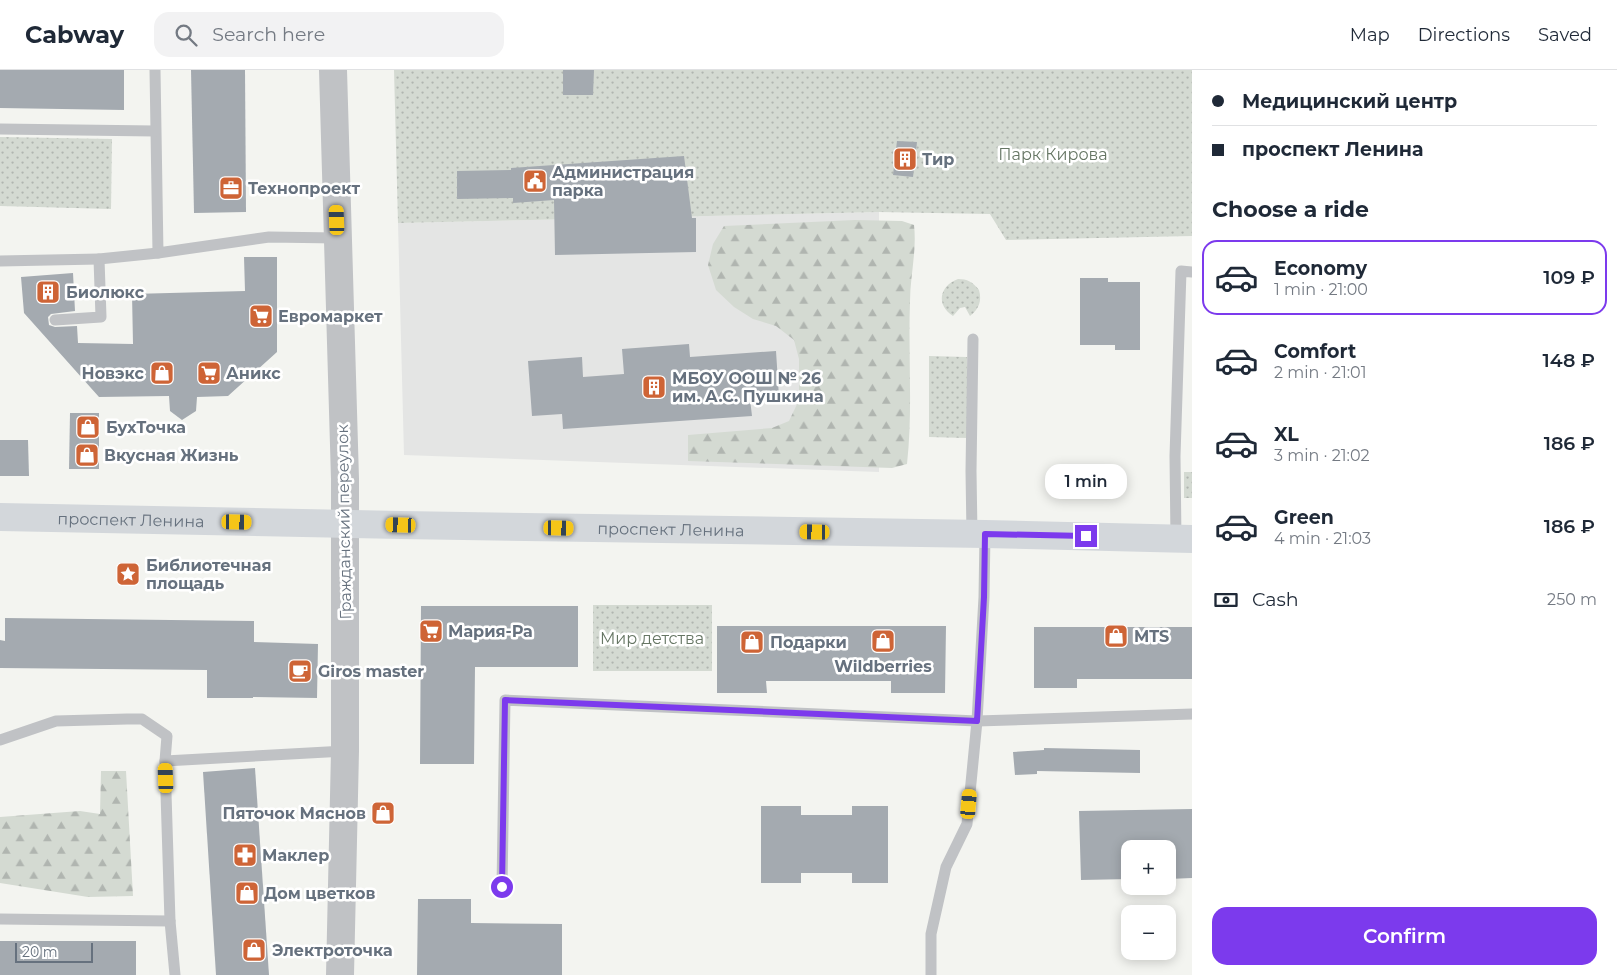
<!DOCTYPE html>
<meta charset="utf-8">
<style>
:root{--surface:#fff;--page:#f2f2f3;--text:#1f2937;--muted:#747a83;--line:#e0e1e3;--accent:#7c3aed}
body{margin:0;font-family:Montserrat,sans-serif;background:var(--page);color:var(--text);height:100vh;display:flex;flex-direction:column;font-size:19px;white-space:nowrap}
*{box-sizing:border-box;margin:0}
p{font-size:16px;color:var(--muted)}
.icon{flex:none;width:28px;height:28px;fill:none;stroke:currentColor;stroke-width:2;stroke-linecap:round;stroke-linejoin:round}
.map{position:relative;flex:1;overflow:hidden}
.panel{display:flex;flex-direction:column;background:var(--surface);width:425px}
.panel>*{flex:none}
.hud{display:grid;align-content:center;height:110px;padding:0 20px;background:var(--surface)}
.controls{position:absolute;left:1121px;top:770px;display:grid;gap:10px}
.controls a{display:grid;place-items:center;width:55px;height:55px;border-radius:10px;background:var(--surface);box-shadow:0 2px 12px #0003;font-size:25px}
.scale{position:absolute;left:15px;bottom:12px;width:78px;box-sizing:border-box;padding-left:5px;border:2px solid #66717e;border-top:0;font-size:14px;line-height:18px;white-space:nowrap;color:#66717e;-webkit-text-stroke:4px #fff;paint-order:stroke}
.end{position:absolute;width:22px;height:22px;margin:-11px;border:6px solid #7c3aed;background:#fff;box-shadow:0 0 0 2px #fff}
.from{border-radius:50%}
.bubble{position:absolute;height:35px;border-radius:15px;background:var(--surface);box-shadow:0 2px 12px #0003;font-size:16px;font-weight:600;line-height:35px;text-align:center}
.car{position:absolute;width:15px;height:30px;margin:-15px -8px;border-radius:6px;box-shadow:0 0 4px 1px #0007;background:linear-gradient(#f5c518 24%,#345 0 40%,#f5c518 0 76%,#345 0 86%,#f5c518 0)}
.hud b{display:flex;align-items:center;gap:18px;height:48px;font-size:19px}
.hud b+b{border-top:1px solid var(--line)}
.hud i{width:12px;height:12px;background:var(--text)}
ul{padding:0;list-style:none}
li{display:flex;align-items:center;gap:15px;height:75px;margin:0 10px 8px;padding:0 10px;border:2px solid transparent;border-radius:15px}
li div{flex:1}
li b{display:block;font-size:19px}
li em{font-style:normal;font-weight:600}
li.selected{border-color:var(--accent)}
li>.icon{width:45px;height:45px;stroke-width:1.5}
h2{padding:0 20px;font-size:22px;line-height:60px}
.pay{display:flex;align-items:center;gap:12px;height:55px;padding:0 20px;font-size:19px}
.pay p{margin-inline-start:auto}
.button{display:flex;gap:10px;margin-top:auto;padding:10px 20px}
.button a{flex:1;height:58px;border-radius:15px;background:var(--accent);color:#fff;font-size:20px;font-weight:600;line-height:58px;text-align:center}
header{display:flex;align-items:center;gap:30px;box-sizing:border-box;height:70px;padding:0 25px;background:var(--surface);border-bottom:1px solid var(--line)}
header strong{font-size:24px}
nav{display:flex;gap:28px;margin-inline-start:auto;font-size:18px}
.search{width:350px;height:45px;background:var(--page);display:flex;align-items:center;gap:12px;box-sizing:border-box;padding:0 18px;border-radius:15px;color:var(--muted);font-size:19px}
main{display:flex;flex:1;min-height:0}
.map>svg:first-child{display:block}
.built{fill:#e4e5e4}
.green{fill:url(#green-dots)}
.forest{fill:url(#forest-firs)}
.building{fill:#a4aab0}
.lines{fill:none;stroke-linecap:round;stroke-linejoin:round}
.service{stroke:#c0c2c5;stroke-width:11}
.tertiary{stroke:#c0c2c5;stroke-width:28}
.secondary{stroke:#d3d7db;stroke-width:28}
.route{stroke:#7c3aed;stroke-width:6}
.labels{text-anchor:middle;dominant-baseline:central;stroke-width:5;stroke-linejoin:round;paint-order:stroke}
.park-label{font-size:16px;fill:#667664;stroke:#fff}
.poi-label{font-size:16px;font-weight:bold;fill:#66717e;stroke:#fff;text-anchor:start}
.street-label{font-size:16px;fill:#66717e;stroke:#fff}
</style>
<header>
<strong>Cabway</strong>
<div class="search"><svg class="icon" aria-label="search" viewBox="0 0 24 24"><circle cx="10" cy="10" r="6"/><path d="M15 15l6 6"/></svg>Search here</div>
<nav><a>Map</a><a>Directions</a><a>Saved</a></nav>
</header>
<main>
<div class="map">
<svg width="1192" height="905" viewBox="0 0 1192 905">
<defs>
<pattern id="green-dots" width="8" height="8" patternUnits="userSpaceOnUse" patternTransform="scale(1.25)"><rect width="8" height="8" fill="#d4dad2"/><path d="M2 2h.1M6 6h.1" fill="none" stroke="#b0b5b0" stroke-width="1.8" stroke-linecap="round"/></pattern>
<pattern id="forest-firs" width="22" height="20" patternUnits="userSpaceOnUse" patternTransform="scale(1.25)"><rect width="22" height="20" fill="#d4dad2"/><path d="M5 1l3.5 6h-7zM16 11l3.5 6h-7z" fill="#b0b5b0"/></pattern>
</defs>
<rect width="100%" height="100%" fill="#f3f4f0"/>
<path class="built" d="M879,142v260l-475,-17 -6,-232z"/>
<g class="green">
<path d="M394,0h798v166l-186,4 -16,-26 -111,-2 -481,11z"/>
<path d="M0,67l112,2 -1,70 -111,-3z"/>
<path d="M958,209c9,0 15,3 21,11 3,11 0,19 -9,26l-5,-9 -5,1 -7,8c-17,-11 -14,-30 5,-37z"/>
<path d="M929,286l38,1v81l-38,-1z"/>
<rect x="1184" y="402" width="8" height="26"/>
<rect x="593" y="535" width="119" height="66"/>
</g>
<g class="forest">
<path d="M855,150l47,1 12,4c3,26 -4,51 -4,77 -2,54 3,108 -3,162l-15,4 -204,-7v-26l84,-7 17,-7 10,-21v-41l-5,-19 -18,-14 -23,-7 -19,-12 -18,-17 -8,-25 5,-21 11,-18z"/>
<path d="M101,701h25l7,125 -45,1 -88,-14v-66l80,-6 20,3z"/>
</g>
<g class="building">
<path d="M0,0h124v40l-124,-2z"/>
<path d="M191,0h54l1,142 -52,1z"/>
<path d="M563,0h31l-1,25h-30z"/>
<path d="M897,71l20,1 -4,35 -20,-2z"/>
<path d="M684,86l8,62h4v34l-141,3 -1,-55 -41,3v-5l-56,1v-28l54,-1v-2z"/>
<path d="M244,187h33v95l-49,44 -31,1 -1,14 -14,9 -12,-9 -1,-15 -70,1 -75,-84 -3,-36 52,-4 2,38 -24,3 -3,3 1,8 6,2 22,-1 1,17 55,1 -1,-50 113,-3z"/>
<path d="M1080,208h28v4h32v68h-25v-5h-35z"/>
<path d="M689,274l1,13 86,-6 3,46 -29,2 2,17 -189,13 -1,-15 -30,2 -4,-55 54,-4 1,20 41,-3 -2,-25z"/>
<path d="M70,343h29v56h-30z"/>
<path d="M0,370h28l1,36h-29z"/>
<path d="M421,536h157v61h-103l-1,97h-54z"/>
<path d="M5,548l249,3v21l64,2 -1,54 -64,-1v1h-46v-28l-207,-2v-28l5,1z"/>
<path d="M717,556h229l-1,67h-54v-12h-125l1,12h-50z"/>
<path d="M1034,557h158v52h-115v9h-43z"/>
<path d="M1044,678l96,2v23l-103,-2v3l-22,1 -2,-23 31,-2z"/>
<path d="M255,698l14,207h-53l-13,-203z"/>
<path d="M761,736h40v9h51v-9h36v77h-36v-10h-51v10h-40z"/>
<path d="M1192,739v69l-24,1v-30h-38v30l-49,1 -2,-69z"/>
<path d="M418,829h53v24l91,1v51h-145z"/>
<rect x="0" y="871" width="136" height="34"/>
</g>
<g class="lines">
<g class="service">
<path d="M155,0l3,183 111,-16 68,1"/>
<path d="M0,59l155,2"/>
<path d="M0,191l99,-2"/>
<path d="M55,250l46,-3 -2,-58 59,-6"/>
<path d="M972,464l-1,-63 2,-132"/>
<path d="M1176,469l-1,-83 6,-185 11,1"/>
<path d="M0,670l56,-19 71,-2h15l25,17 -2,25 180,-10"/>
<path d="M165,691l5,160 5,54"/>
<path d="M502,817l3,-187 472,21 215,-7"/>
<path d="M0,849l170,2"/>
<path d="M931,905v-41l15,-67 21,-43 10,-103 7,-124 1,-63"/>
</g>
<path class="tertiary" d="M333,0l12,409v272l-5,224"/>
<path class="secondary" id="s1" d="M0,447l401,8 584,9 207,5"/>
</g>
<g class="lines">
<path class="route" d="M502,817l3,-187 472,21 7,-124 1,-63 101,2"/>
</g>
<defs>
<g id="building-square" transform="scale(1.25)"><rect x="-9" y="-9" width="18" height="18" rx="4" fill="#ce6436" stroke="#fff"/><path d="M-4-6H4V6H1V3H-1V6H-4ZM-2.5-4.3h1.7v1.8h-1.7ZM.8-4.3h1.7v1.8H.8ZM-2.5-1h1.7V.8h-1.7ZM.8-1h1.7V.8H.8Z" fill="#fff"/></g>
<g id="civic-square" transform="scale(1.25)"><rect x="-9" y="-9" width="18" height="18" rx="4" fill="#ce6436" stroke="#fff"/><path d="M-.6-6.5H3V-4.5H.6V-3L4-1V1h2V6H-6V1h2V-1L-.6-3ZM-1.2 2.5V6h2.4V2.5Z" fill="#fff"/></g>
<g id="office-square" transform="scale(1.25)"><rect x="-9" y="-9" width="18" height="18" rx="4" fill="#ce6436" stroke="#fff"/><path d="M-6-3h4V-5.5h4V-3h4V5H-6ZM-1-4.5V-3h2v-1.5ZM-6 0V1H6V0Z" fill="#fff"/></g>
<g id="supermarket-square" transform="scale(1.25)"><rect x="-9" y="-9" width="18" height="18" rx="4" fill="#ce6436" stroke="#fff"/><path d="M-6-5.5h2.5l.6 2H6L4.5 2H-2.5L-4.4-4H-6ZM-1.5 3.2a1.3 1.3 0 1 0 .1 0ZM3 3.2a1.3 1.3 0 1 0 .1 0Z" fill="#fff"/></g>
<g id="shop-square" transform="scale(1.25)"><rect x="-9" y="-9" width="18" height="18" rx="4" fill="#ce6436" stroke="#fff"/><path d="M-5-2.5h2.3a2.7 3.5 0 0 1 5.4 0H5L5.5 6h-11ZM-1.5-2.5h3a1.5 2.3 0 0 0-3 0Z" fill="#fff"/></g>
<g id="sight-square" transform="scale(1.25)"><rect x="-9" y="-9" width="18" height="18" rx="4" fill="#ce6436" stroke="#fff"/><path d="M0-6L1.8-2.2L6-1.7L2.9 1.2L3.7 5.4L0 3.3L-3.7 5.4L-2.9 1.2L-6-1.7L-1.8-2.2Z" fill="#fff"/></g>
<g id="cafe-square" transform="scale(1.25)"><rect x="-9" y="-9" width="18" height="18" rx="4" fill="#ce6436" stroke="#fff"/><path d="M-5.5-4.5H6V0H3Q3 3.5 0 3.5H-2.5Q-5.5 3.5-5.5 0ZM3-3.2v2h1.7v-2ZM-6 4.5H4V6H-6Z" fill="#fff"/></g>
<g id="pharmacy-square" transform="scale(1.25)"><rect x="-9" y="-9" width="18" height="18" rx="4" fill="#ce6436" stroke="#fff"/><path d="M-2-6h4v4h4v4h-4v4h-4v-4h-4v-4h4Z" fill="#fff"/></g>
</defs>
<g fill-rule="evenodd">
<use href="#building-square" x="905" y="89"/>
<use href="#civic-square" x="535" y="111"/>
<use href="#office-square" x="231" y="118"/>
<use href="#building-square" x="48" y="222"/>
<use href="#supermarket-square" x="261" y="246"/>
<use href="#shop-square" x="162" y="303"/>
<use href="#supermarket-square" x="209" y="303"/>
<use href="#building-square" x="654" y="317"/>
<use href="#shop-square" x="88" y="357"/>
<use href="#shop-square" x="87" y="385"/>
<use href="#sight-square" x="128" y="504"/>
<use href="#supermarket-square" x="431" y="561"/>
<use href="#shop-square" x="1116" y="566"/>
<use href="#shop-square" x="883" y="571"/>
<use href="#shop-square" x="752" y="572"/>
<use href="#cafe-square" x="300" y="601"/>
<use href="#shop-square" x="383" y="743"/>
<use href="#pharmacy-square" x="245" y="785"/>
<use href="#shop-square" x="247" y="823"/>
<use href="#shop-square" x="254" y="880"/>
</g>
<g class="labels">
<g class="park-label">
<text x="1053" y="84">Парк Кирова</text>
<text x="652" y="568">Мир детства</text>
</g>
<g class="poi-label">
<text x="922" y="89">Тир</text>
<text x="552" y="102">Администрация<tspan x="552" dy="18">парка</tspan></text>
<text x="248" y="118">Технопроект</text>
<text x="66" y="222">Биолюкс</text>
<text x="278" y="246">Евромаркет</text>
<text x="144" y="303" text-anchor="end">Новэкс</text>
<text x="226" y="303">Аникс</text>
<text x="672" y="308">МБОУ ООШ № 26<tspan x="672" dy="18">им. А.С. Пушкина</tspan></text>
<text x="106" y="357">БухТочка</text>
<text x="104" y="385">Вкусная Жизнь</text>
<text x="146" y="495">Библиотечная<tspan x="146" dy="18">площадь</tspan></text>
<text x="448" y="561">Мария-Ра</text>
<text x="1134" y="566">MTS</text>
<text x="770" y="572">Подарки</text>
<text x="883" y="596" text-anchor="middle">Wildberries</text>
<text x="318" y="601">Giros master</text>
<text x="366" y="743" text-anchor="end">Пяточок Мяснов</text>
<text x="262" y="785">Маклер</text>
<text x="264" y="823">Дом цветков</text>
<text x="272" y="880">Электроточка</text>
</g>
<g class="street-label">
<text stroke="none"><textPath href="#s1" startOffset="131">проспект Ленина</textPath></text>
<text transform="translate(344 452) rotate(-91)">Гражданский переулок</text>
<text stroke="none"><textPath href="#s1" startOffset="671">проспект Ленина</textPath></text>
</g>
</g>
</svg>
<div class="controls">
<a>+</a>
<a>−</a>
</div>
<div class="scale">20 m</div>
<i class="end from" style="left:502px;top:817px"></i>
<i class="end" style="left:1086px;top:466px"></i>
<div class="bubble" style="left:1045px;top:394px;width:82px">1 min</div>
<i class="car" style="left:337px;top:150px;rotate:358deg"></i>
<i class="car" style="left:237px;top:452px;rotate:91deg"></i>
<i class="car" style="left:401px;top:455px;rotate:272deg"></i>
<i class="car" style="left:559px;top:458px;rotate:91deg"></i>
<i class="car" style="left:815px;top:462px;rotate:271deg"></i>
<i class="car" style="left:166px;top:708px;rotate:358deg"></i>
<i class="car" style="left:969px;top:734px;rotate:5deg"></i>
</div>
<section class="panel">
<div class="hud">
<b><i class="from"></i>Медицинский центр</b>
<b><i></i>проспект Ленина</b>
</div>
<h2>Choose a ride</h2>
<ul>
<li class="selected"><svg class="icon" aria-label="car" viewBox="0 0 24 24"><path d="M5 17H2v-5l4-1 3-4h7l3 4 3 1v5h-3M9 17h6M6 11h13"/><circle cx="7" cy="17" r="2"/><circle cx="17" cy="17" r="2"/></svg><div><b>Economy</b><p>1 min · 21:00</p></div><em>109 ₽</em></li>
<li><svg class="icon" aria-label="car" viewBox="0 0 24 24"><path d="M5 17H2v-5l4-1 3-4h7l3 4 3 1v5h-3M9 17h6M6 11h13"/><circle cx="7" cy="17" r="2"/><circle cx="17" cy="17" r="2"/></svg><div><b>Comfort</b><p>2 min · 21:01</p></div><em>148 ₽</em></li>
<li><svg class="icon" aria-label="car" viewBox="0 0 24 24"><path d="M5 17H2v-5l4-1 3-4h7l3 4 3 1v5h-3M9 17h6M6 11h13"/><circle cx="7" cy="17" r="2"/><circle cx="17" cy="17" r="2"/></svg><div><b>XL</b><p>3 min · 21:02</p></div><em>186 ₽</em></li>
<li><svg class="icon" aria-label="car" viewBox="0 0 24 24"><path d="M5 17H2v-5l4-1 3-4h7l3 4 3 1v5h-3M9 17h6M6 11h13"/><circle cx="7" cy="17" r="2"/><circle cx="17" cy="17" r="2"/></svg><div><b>Green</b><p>4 min · 21:03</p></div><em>186 ₽</em></li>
</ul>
<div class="pay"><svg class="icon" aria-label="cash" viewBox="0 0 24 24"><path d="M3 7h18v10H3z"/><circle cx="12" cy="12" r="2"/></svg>Cash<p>250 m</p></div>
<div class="button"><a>Confirm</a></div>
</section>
</main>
